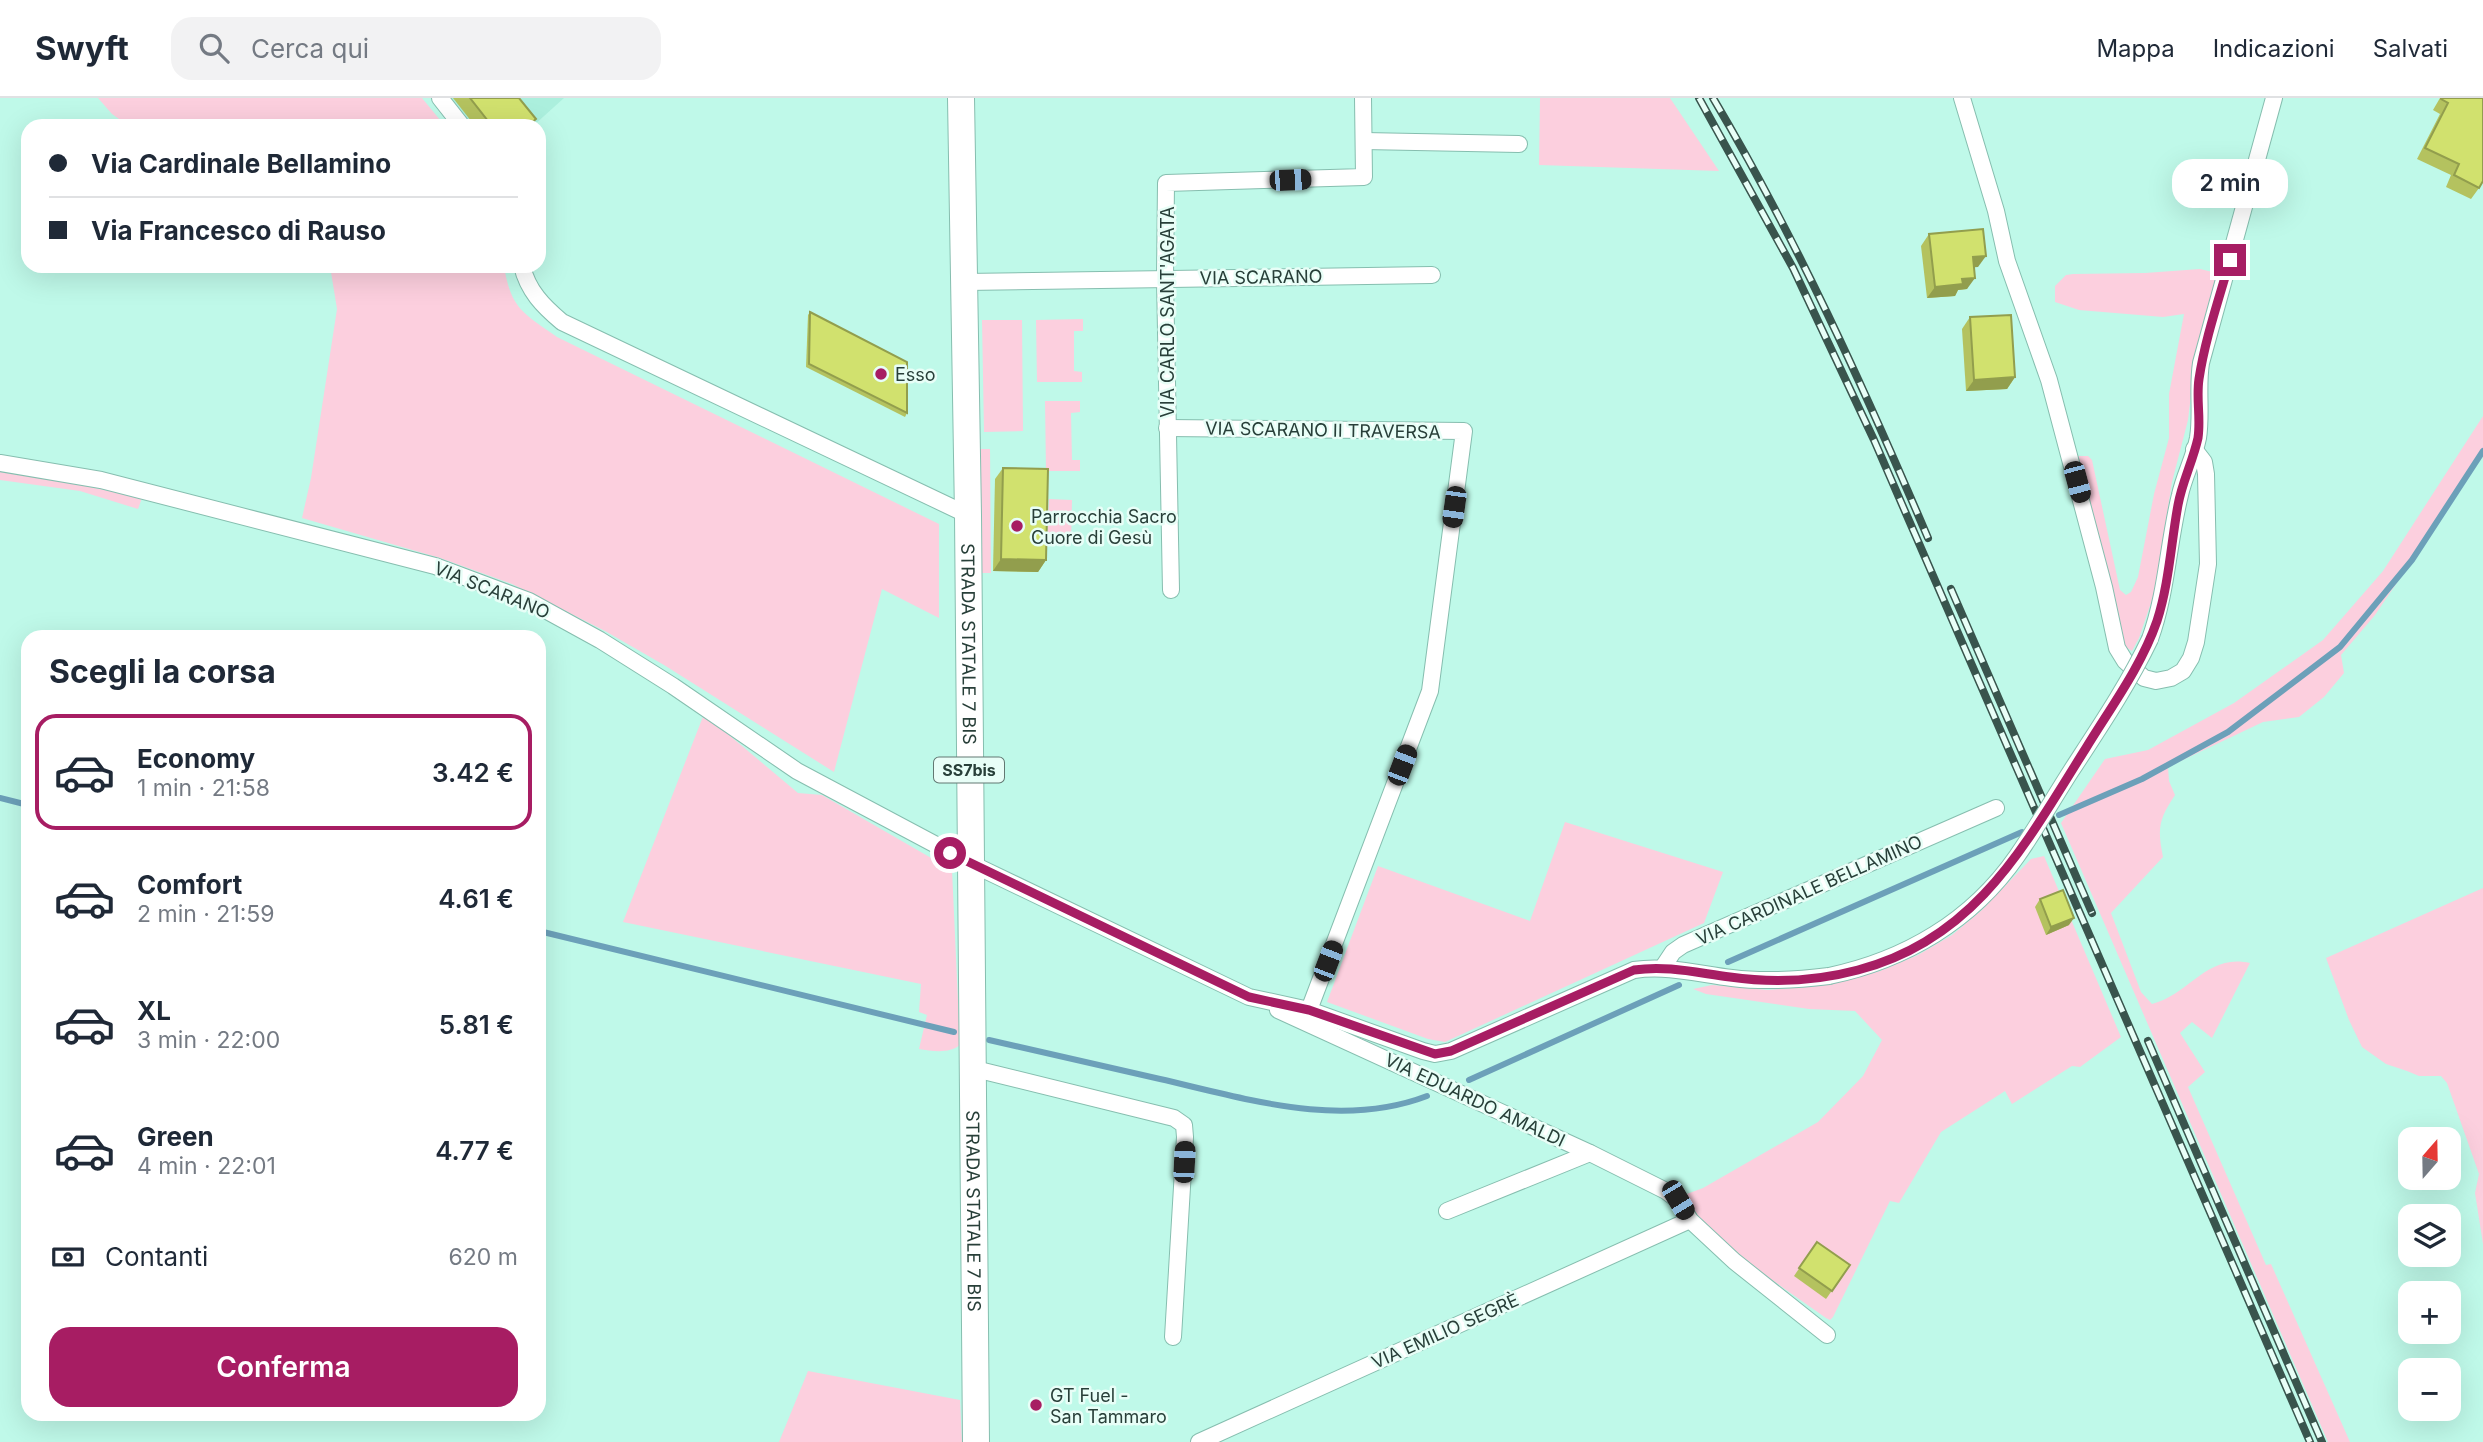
<!DOCTYPE html>
<html lang="it">
<meta charset="utf-8">
<style>
:root{--surface:#fff;--page:#f2f2f3;--text:#1f2937;--muted:#747a83;--line:#e0e1e3;--accent:#a71d63}
body{margin:0;font-family:Inter,sans-serif;background:var(--page);color:var(--text);height:100vh;display:flex;flex-direction:column;font-size:26px;white-space:nowrap}
*{box-sizing:border-box;margin:0}
p{font-size:23px;color:var(--muted)}
.icon{flex:none;width:38px;height:38px;fill:none;stroke:currentColor;stroke-width:2;stroke-linecap:round;stroke-linejoin:round}
.map{position:relative;flex:1;overflow:hidden}
.side{position:absolute;left:21px;top:532px;width:525px;height:791px;display:flex;flex-direction:column;background:var(--surface);border-radius:21px;box-shadow:0 7px 28px #0002}
.side>*{flex:none}
.top-card{position:absolute;left:21px;top:21px;width:525px;height:154px;border-radius:21px;box-shadow:0 7px 28px #0002;display:grid;align-content:center;height:154px;padding:0 28px;background:var(--surface)}
.needle{width:46px;rotate:20deg}
.buttons{position:absolute;left:2398px;top:1029px;display:grid;gap:14px}
.buttons a{display:grid;place-items:center;width:63px;height:63px;border-radius:14px;background:var(--surface);box-shadow:0 7px 28px #0002;font-size:35px}
.end{position:absolute;width:32px;height:32px;margin:-16px;border:9px solid #a71d63;background:#fff;box-shadow:0 0 0 4px #fff}
.from{border-radius:50%}
.bubble{position:absolute;height:49px;border-radius:21px;background:var(--surface);box-shadow:0 7px 28px #0002;font-size:23px;font-weight:600;line-height:49px;text-align:center}
.car{position:absolute;width:21px;height:42px;margin:-21px -10px;border-radius:9px;box-shadow:0 0 5px 2px #0007;background:linear-gradient(#222 24%,#8ab4d8 0 40%,#222 0 76%,#8ab4d8 0 86%,#222 0)}
.top-card b{display:flex;align-items:center;gap:24px;height:66px;font-size:26px}
.top-card b+b{border-top:2px solid var(--line)}
.top-card i{width:18px;height:18px;background:var(--text)}
ul{padding:0;list-style:none}
li{display:flex;align-items:center;gap:21px;height:116px;margin:0 14px 10px;padding:0 14px;border:4px solid transparent;border-radius:21px}
li div{flex:1}
li b{display:block;font-size:26px}
li em{font-style:normal;font-weight:600}
li.on{border-color:var(--accent)}
li>.icon{width:63px;height:63px;stroke-width:1.5}
h2{padding:0 28px;font-size:32px;line-height:84px}
.pay{display:flex;align-items:center;gap:18px;height:77px;padding:0 28px;font-size:26px}
.pay p{margin-inline-start:auto}
.cta{display:flex;gap:14px;margin-top:auto;padding:14px 28px}
.cta a{flex:1;height:80px;border-radius:21px;background:var(--accent);color:#fff;font-size:28px;font-weight:600;line-height:80px;text-align:center}
header{display:flex;align-items:center;gap:42px;box-sizing:border-box;height:98px;padding:0 35px;background:var(--surface);border-bottom:2px solid var(--line)}
header strong{font-size:33px}
nav{display:flex;gap:38px;margin-inline-start:auto;font-size:24px}
.search{width:490px;height:63px;background:var(--page);display:flex;align-items:center;gap:18px;box-sizing:border-box;padding:0 24px;border-radius:21px;color:var(--muted);font-size:26px}
.map>svg:first-child{display:block}
.built{fill:#abefdd}
.green{fill:#fccfde}
.lines{fill:none;stroke-linecap:round;stroke-linejoin:round}
.stream{stroke:#6ca0b9;stroke-width:6}
.minor-casing{stroke:#86beaf;stroke-width:18}
.primary-casing{stroke:#86beaf;stroke-width:28}
.minor{stroke:#fff;stroke-width:16}
.primary{stroke:#fff;stroke-width:26}
.rail-casing{stroke:#39544d;stroke-width:8}
.rail{stroke:#e8fef7;stroke-width:5;stroke-dasharray:16;stroke-linecap:butt}
.minor-bridge-casing{stroke:#86beaf;stroke-width:18;stroke-linecap:butt}
.minor-bridge{stroke:#fff;stroke-width:16}
.wall{fill:#b4c25f}
.shaded-wall{fill:#929e4d}
.building{fill:#d1e16e;stroke:#929e4d;stroke-width:2}
.route{stroke:#a71d63;stroke-width:9}
.poi-dot{fill:#a71d63;stroke:#e8fef7;stroke-width:2.5}
.labels{text-anchor:middle;dominant-baseline:central;stroke-width:5;stroke-linejoin:round;paint-order:stroke}
.shield{fill:#e8fef7;stroke:#627872;stroke-width:2}
.shield-label{font-size:16px;font-weight:bold;fill:#283f39}
.street-label{font-size:18px;fill:#283f39;stroke:#e8fef7}
.poi-label{font-size:18px;fill:#283f39;stroke:#e8fef7;text-anchor:start}
</style>
<header>
<strong>Swyft</strong>
<div class="search"><svg class="icon" aria-label="search" viewBox="0 0 24 24"><circle cx="10" cy="10" r="6"/><path d="M15 15l6 6"/></svg>Cerca qui</div>
<nav><a>Mappa</a><a>Indicazioni</a><a>Salvati</a></nav>
</header>
<div class="map">
<svg width="2483" height="1344" viewBox="0 0 2483 1344">
<rect width="100%" height="100%" fill="#bff9e9"/>
<path class="built" d="M450,0h114l-31,28h-61z"/>
<g class="green">
<path d="M98,0h324l23,28h-316l-17,-12z"/>
<path d="M1540,0h130l49,73 -180,-6z"/>
<path d="M330,168h174c7,43 19,47 53,71l382,187v94l-57,-29 -48,183 -170,-107 -59,-34 -93,-47 -72,-26 -138,-40 9,-40 26,-169z"/>
<path d="M2200,171l21,5 -28,105 -5,41 -16,62 -17,109 -16,47 -7,13 -8,-5 -49,-190h13l4,4 28,130 6,5 5,-3 7,-15 16,-83 15,-56v-44l15,-80 -21,3 -84,-7 -24,-8v-16l11,-11 7,-1 72,-1z"/>
<path d="M1083,221v12h-9v40l8,1v10h-45l-1,-62z"/>
<path d="M982,222h40l1,111 -39,1z"/>
<path d="M1045,303h35v11l-9,1 1,47h8v11h-34z"/>
<path d="M2483,318v40l-108,159 -34,40 3,18 -20,24 -25,20 -36,5 -95,45 1,14 6,14c-16,24 -18,33 -12,62l-52,56 30,79 11,12c38,-10 55,-51 98,-41l-38,75 -20,-16 -12,11 25,39 -17,15 78,178 5,-1 79,178h-22l-267,-619 44,-64 43,-9 86,-47 89,-63 60,-69z"/>
<path d="M978,351h12l1,124h-12z"/>
<path d="M0,374l67,10 75,16 -4,11 -58,-18 -80,-11z"/>
<path d="M1049,401l23,1 -1,45h-24z"/>
<path d="M704,616l94,79 24,2 130,75 8,175c-11,9 -28,6 -41,4l8,-34 -8,-3 2,-28 -298,-62z"/>
<path d="M1565,724l158,50 -19,51 -259,119 -17,-3 -101,-37 51,-136 152,55z"/>
<path d="M2044,758l77,181 -41,30 -8,-1 -60,38 -7,-13 -64,41 -42,71 -9,-2 -57,116 -3,3 -4,-2 -98,-69 -25,-25 -19,-29 19,-7 115,-66 45,-46 19,-36 -27,-29 -46,-2 -103,-15 -13,-5 19,-4 56,5 48,-4 64,-15 38,-16 34,-20 30,-25 49,-51z"/>
<path d="M2483,790v356l-8,-51 4,-19 -32,-91 -6,-7h-22l-12,-5 -21,-7 -24,-17 -13,-27 -23,-62z"/>
<path d="M808,1273l152,29 2,42h-183z"/>
</g>
<g class="lines">
<g class="stream">
<path d="M0,700l28,7"/>
<path d="M2059,717l83,-36 86,-47 112,-85 72,-87 71,-109"/>
<path d="M539,833l415,101"/>
<path d="M1728,864l294,-130"/>
<path d="M989,942c57,13 114,26 171,39 87,20 181,50 267,17"/>
<path d="M1469,982l210,-95"/>
</g>
<g class="minor-casing">
<g id="minor">
<path d="M440,0l22,28"/>
<path d="M1962,0l34,113 11,50 42,119 55,207 13,61 8,13 19,17 12,3 15,-3 12,-7 8,-13 5,-16 12,-78 -2,-90 -2,-12 -10,-13"/>
<path d="M1364,43l155,3"/>
<path d="M522,168c6,25 21,40 40,56l406,193"/>
<path d="M965,184l467,-7"/>
<path d="M1167,330l297,3 -34,260 -121,319"/>
<path d="M0,365l101,17 334,86 94,35 71,39 73,46 124,85 173,92 279,134 60,13 114,41 12,3 16,-3 183,-81c33,-5 65,4 98,8 32,4 65,2 97,-2"/>
<path d="M1171,492l-6,-311 1,-96 198,-6 -1,-79"/>
<path d="M2150,541c17,-47 18,-96 30,-144 4,-19 14,-37 18,-57 4,-25 -1,-50 3,-75l73,-265"/>
<path d="M1663,869l10,-15 10,-7 313,-137"/>
<path d="M1278,912l312,143 76,38 12,9 12,20 44,41 93,74"/>
<path d="M971,970l203,50 10,7 1,12 -12,200"/>
<path d="M1447,1113l143,-58"/>
<path d="M1199,1344l491,-222"/>
</g>
</g>
<g class="primary-casing">
<g id="primary">
<path id="s1" d="M961,0l7,417 8,927"/>
</g>
</g>
<use href="#minor" class="minor"/>
<use href="#primary" class="primary"/>
<g class="rail-casing">
<g id="rail">
<path d="M1699,0l94,170 81,172 436,1002"/>
<path d="M1713,0c83,140 151,290 215,440"/>
<path d="M1951,491l141,324"/>
<path d="M2148,943l174,401"/>
</g>
</g>
<use href="#rail" class="rail"/>
<g class="minor-bridge-casing">
<path id="minor-bridge" d="M1829,878c76,-16 143,-55 188,-120 19,-27 36,-57 54,-85 28,-43 57,-86 79,-132"/>
</g>
<use href="#minor-bridge" class="minor-bridge"/>
</g>
<g class="wall">
<path d="M453,0h66l12,28h-56z"/>
<path d="M2440,0h43l-4,90 -8,11 -25,-12 5,-12 -34,-16 23,-45 -7,-4z"/>
<path d="M1929,136l49,33h-4l-7,22 -9,1 -3,6 -28,2 -6,-52z"/>
<path d="M810,214l97,101 -2,4 -99,-50 2,-52z"/>
<path d="M1970,219l45,60 -8,12 -41,2 -4,-62z"/>
<path d="M1003,370l43,92 -8,12 -45,-1 2,-92z"/>
<path d="M2040,801l29,26 -23,10 -11,-28z"/>
<path d="M1817,1144l33,23 -24,34 -32,-23z"/>
</g>
<g class="shaded-wall">
<path d="M1986,158l-8,11 -13,1 8,-11z"/>
<path d="M1975,180l-8,11 -9,1 -3,6 -28,2 8,-11 27,-8z"/>
<path d="M2015,279l-8,12 -41,2 8,-11z"/>
<path d="M1001,461l45,1 -8,12 -45,-1z"/>
<path d="M2074,820l-5,7 -23,10 5,-8z"/>
</g>
<g class="building">
<path d="M470,0h49l17,21 -8,7h-36z"/>
<path d="M2441,0h42v83l-4,7 -25,-13 5,-11 -34,-16 23,-45 -7,-4z"/>
<path d="M1983,131l3,27 -13,1 2,21 -13,1 1,5 -28,3 -6,-53z"/>
<path d="M810,214l97,50v51l-98,-49z"/>
<path d="M2011,217l4,62 -41,3 -4,-63z"/>
<path d="M1003,370l45,1 -2,91 -45,-1z"/>
<path d="M2063,792l11,28 -23,9 -11,-28z"/>
<path d="M1817,1144l33,23 -18,26 -33,-23z"/>
</g>
<g class="lines">
<path class="route" d="M950,755l299,144 60,13 126,44 16,-3 183,-81c33,-5 64,3 96,7 42,6 87,4 128,-7 119,-31 168,-127 228,-222 25,-41 55,-81 71,-127 12,-37 14,-78 21,-116 4,-23 15,-44 20,-67 3,-20 -2,-39 1,-59 6,-40 20,-80 31,-119"/>
</g>
<g class="poi-dot">
<circle cx="881" cy="276" r="7"/>
<circle cx="1017" cy="428" r="7"/>
<circle cx="1036" cy="1307" r="7"/>
</g>
<g class="labels">
<rect class="shield" x="934" y="659.5" width="70" height="25" rx="5"/>
<g class="shield-label">
<text x="969" y="672">SS7bis</text>
</g>
<g class="street-label">
<text transform="translate(1261 179) rotate(-1)">VIA SCARANO</text>
<text transform="translate(1167 214) rotate(-90)">VIA CARLO SANT'AGATA</text>
<text transform="translate(1323 332) rotate(1)">VIA SCARANO II TRAVERSA</text>
<text transform="translate(492 492) rotate(22)">VIA SCARANO</text>
<text stroke="none"><textPath href="#s1" startOffset="546">STRADA STATALE 7 BIS</textPath></text>
<text transform="translate(1809 792) rotate(-24)">VIA CARDINALE BELLAMINO</text>
<text transform="translate(1475 1002) rotate(25)">VIA EDUARDO AMALDI</text>
<text stroke="none"><textPath href="#s1" startOffset="1113">STRADA STATALE 7 BIS</textPath></text>
<text transform="translate(1445 1233) rotate(-24)">VIA EMILIO SEGRÈ</text>
</g>
<g class="poi-label">
<text x="895" y="276">Esso</text>
<text x="1031" y="418">Parrocchia Sacro<tspan x="1031" dy="21">Cuore di Gesù</tspan></text>
<text x="1050" y="1297">GT Fuel -<tspan x="1050" dy="21">San Tammaro</tspan></text>
</g>
</g>
</svg>
<div class="buttons">
<a><svg class="needle" viewBox="-14 -14 28 28"><path d="M0-13l5 13h-10z" fill="#e53935"/><path d="M0 13l5-13h-10z" fill="#747a83"/></svg></a>
<a><svg class="icon" aria-label="layers" viewBox="0 0 24 24"><path d="M12 4l9 5-9 5-9-5zM3 14l9 5 9-5"/></svg></a>
<a>+</a>
<a>−</a>
</div>
<i class="end from" style="left:950px;top:755px"></i>
<i class="end" style="left:2230px;top:162px"></i>
<div class="bubble" style="left:2172px;top:61px;width:116px">2 min</div>
<i class="car" style="left:1290px;top:82px;rotate:88deg"></i>
<i class="car" style="left:2077px;top:384px;rotate:165deg"></i>
<i class="car" style="left:1454px;top:409px;rotate:188deg"></i>
<i class="car" style="left:1402px;top:667px;rotate:21deg"></i>
<i class="car" style="left:1328px;top:863px;rotate:21deg"></i>
<i class="car" style="left:1184px;top:1064px;rotate:3deg"></i>
<i class="car" style="left:1678px;top:1102px;rotate:149deg"></i>
<div class="top-card">
<b><i class="from"></i>Via Cardinale Bellamino</b>
<b><i></i>Via Francesco di Rauso</b>
</div>
<section class="side">
<h2>Scegli la corsa</h2>
<ul>
<li class="on"><svg class="icon" aria-label="car" viewBox="0 0 24 24"><path d="M5 17H2v-5l4-1 3-4h7l3 4 3 1v5h-3M9 17h6M6 11h13"/><circle cx="7" cy="17" r="2"/><circle cx="17" cy="17" r="2"/></svg><div><b>Economy</b><p>1 min · 21:58</p></div><em>3.42 €</em></li>
<li><svg class="icon" aria-label="car" viewBox="0 0 24 24"><path d="M5 17H2v-5l4-1 3-4h7l3 4 3 1v5h-3M9 17h6M6 11h13"/><circle cx="7" cy="17" r="2"/><circle cx="17" cy="17" r="2"/></svg><div><b>Comfort</b><p>2 min · 21:59</p></div><em>4.61 €</em></li>
<li><svg class="icon" aria-label="car" viewBox="0 0 24 24"><path d="M5 17H2v-5l4-1 3-4h7l3 4 3 1v5h-3M9 17h6M6 11h13"/><circle cx="7" cy="17" r="2"/><circle cx="17" cy="17" r="2"/></svg><div><b>XL</b><p>3 min · 22:00</p></div><em>5.81 €</em></li>
<li><svg class="icon" aria-label="car" viewBox="0 0 24 24"><path d="M5 17H2v-5l4-1 3-4h7l3 4 3 1v5h-3M9 17h6M6 11h13"/><circle cx="7" cy="17" r="2"/><circle cx="17" cy="17" r="2"/></svg><div><b>Green</b><p>4 min · 22:01</p></div><em>4.77 €</em></li>
</ul>
<div class="pay"><svg class="icon" aria-label="cash" viewBox="0 0 24 24"><path d="M3 7h18v10H3z"/><circle cx="12" cy="12" r="2"/></svg>Contanti<p>620 m</p></div>
<div class="cta"><a>Conferma</a></div>
</section>
</div>
